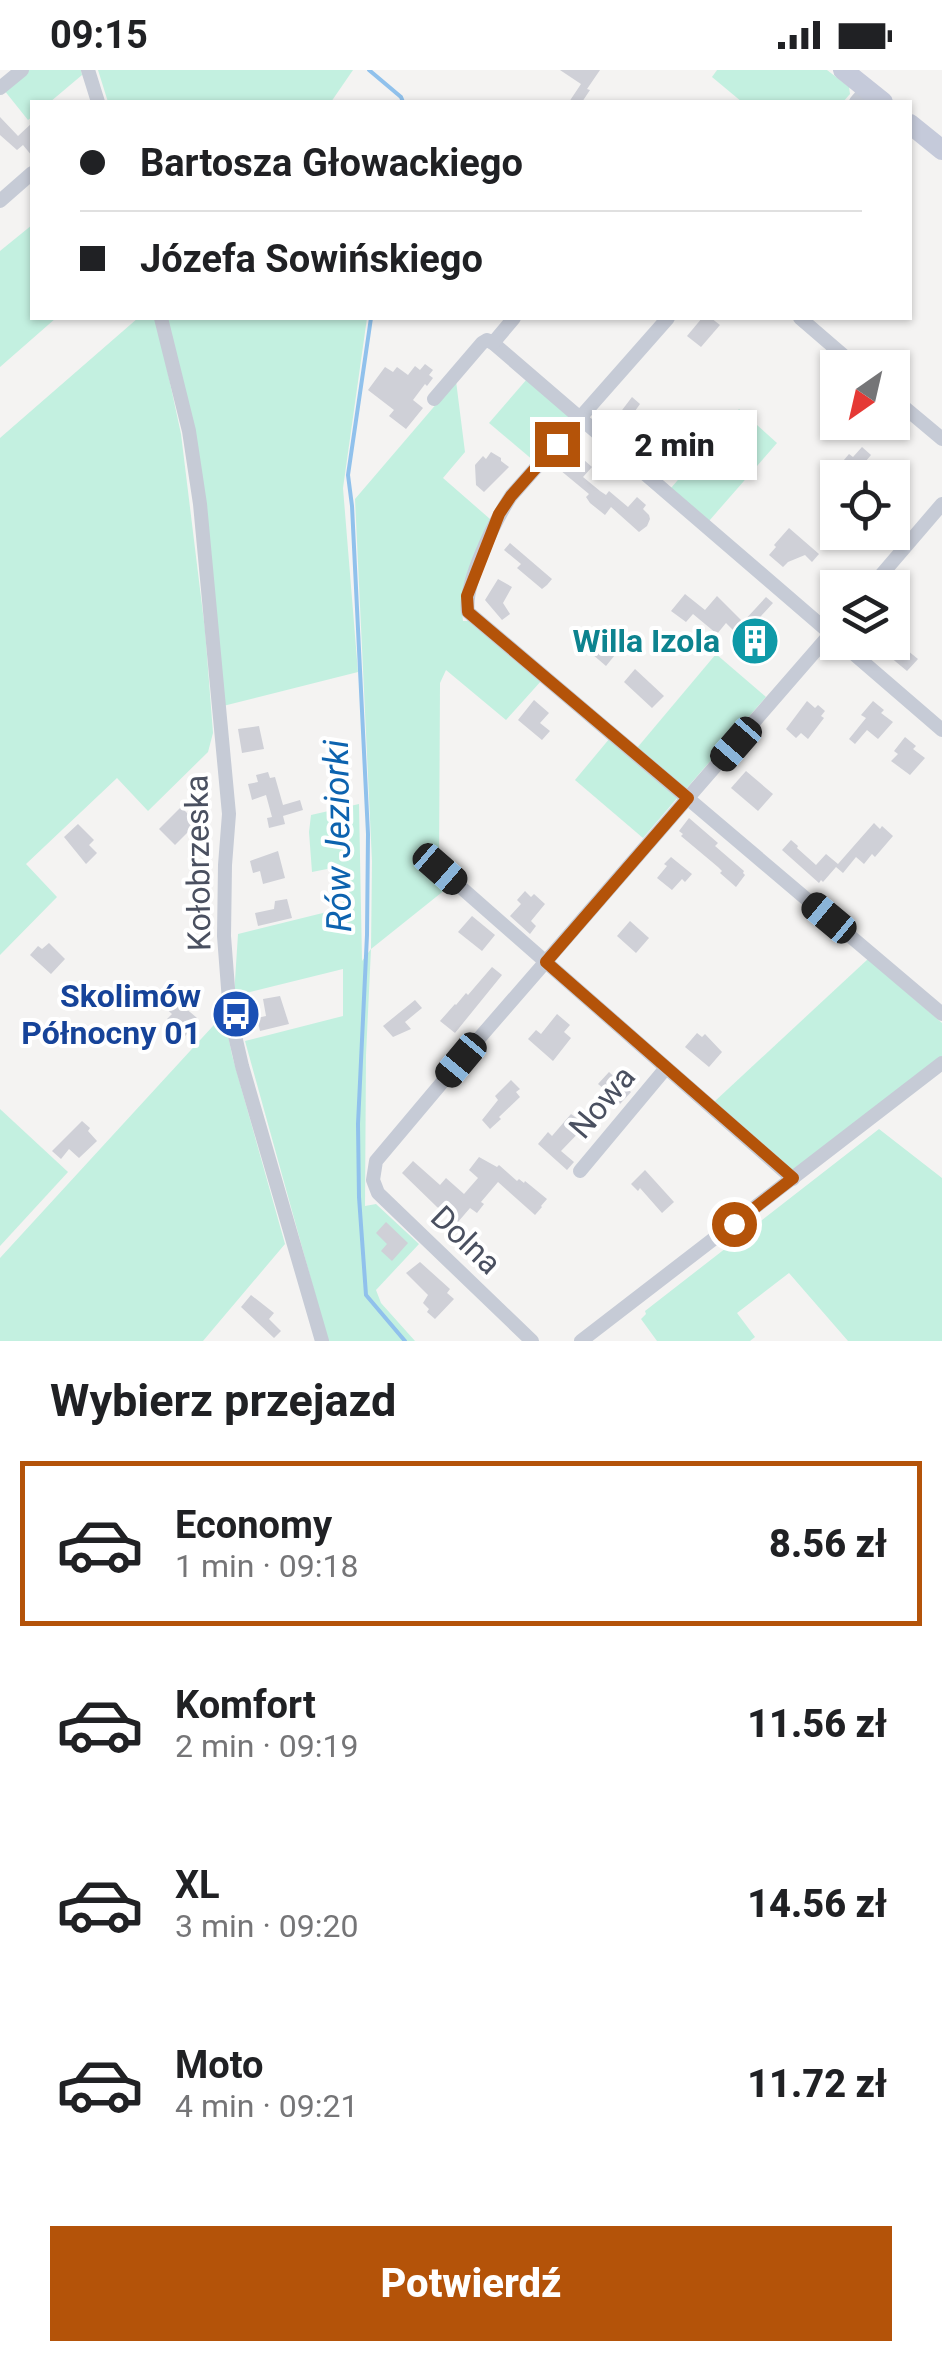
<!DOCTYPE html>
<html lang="pl">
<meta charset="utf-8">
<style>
:root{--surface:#fff;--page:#f6f6f6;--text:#202124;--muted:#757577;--line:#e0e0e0;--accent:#b45309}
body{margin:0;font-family:Roboto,sans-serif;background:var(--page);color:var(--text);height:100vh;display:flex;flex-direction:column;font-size:38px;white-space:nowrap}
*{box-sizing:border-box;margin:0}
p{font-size:32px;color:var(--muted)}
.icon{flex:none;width:55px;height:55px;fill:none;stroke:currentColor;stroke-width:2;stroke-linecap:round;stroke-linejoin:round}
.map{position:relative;height:1271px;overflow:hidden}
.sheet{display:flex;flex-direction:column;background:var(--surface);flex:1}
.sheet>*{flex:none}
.banner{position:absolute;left:30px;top:30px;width:882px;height:220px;border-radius:0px;box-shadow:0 2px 8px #0004;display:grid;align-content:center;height:220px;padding:0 50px;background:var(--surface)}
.needle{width:65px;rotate:214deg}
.controls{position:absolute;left:820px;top:280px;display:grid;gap:20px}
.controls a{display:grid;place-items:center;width:90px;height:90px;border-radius:0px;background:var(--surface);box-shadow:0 2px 8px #0004;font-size:50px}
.end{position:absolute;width:45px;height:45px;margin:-22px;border:12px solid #b45309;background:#fff;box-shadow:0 0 0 5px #fff}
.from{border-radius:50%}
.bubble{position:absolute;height:70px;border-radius:0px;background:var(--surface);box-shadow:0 2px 8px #0004;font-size:32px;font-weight:800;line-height:70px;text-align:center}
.car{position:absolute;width:30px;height:60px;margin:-30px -15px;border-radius:12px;box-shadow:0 0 8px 2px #0007;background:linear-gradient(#222 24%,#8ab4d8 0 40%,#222 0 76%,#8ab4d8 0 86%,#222 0)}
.banner b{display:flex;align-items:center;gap:35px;height:95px;font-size:38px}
.banner b+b{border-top:2px solid var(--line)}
.banner i{width:25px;height:25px;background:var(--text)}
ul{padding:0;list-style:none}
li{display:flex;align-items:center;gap:30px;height:165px;margin:0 20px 15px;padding:0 30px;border:5px solid transparent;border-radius:0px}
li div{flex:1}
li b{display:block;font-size:38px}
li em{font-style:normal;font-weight:800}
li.current{border-color:var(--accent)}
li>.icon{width:90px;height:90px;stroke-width:1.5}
h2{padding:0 50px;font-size:45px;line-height:120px}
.cta{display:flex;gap:20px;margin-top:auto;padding:20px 50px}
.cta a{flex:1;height:115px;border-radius:0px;background:var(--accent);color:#fff;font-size:40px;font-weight:800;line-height:115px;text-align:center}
.status{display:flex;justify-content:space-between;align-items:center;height:70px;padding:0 50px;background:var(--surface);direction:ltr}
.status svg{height:28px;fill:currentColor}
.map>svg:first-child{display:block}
.green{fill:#c3f0e0}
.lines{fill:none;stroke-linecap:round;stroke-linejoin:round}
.stream{stroke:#90c1ec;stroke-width:4}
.building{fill:#cfd0d7}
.minor{stroke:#c6cbd6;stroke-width:14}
.secondary{stroke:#c5cada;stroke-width:20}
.route{stroke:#b45309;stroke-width:12}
.labels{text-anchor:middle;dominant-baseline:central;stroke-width:8;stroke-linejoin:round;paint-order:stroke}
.culture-label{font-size:32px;font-weight:bold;fill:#0d838f;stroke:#fff;text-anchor:end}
.street-label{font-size:32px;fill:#4a5060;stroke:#fff}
.transit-label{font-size:32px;font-weight:bold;fill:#164399;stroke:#fff;text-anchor:end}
.water-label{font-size:35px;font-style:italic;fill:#0d63af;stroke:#fff}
</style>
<div class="status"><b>09:15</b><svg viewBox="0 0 49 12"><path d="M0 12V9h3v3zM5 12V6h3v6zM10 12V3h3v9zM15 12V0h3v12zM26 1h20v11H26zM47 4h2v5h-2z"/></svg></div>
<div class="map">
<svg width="942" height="1271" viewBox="0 0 942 1271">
<rect width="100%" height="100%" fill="#f4f3f2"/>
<g class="green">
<path d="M29,0h52l1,5 -32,27h-18v15l-4,3 -24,-30z"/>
<path d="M98,0h255l-22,32h-223z"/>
<path d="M717,0h110l22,17 1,7 -7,8h-101l-30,-25z"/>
<path d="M32,155v93h24l-56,49v-116z"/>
<path d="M138,248h18l25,116 24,196 8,103 -5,19 -60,59 -31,-33 -91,86 31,33 -57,58v-517z"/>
<path d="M168,248h199l-24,170 15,184 -135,34z"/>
<path d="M527,309l42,36 1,5 -36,41 -45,-38z"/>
<path d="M456,311l9,71 -22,26 47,41 -29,83 2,19h11l68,59 -36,40 -60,-50 -6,13 -1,181 -12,-1 24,22 -80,64 -5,106 -1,151 11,-2 43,40 -43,46 5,13 34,38h-87l-83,-300 98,-25v-47l-109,27 4,-62 105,-26 -1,-42 -30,6 -3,-40 2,-17 48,-11 3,157 9,-12 1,-88 -17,-362z"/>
<path d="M739,339l38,34 -68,78 -38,-33z"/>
<path d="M716,584l50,43 -80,92 -49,-41z"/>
<path d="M610,668l68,59 -35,41 -68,-58z"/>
<path d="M868,889l74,64v33l-149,114 -79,-68z"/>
<path d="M224,944l8,41 53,189 -82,97h-203v-83z"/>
<path d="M0,1039l68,63 -68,74z"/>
<path d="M879,1059l63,49v163h-94l-59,-68 -52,40 18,24 -5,4h-93l-16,-22 5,-5 -1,-3z"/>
</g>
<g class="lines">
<g class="stream">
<path d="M369,0l32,27 2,5"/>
<path d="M371,248l-23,157 4,31 16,328 -1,101 -9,189 1,73 7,98 39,46"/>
</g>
</g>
<g class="building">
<path d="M560,0h40l-13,19 3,1 -8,12h-13l12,-18z"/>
<path d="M0,47l18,19 14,-13v33l-9,-11 -6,5 -17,-15z"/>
<path d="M702,248h9l9,7 -19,22 -14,-11z"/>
<path d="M425,294l8,6 -4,5 4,3 -6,8 -2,-2 -12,16 10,8 -17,21 -17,-13 5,-6 -26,-20 17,-23 8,5 4,-5 11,8 7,-9 5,4z"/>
<path d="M632,327l8,7 -5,7 5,4 -3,3 8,6 -12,14 -20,-16z"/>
<path d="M862,377l9,8 -11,13 10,10h-31l-6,-5 16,-19 4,3z"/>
<path d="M491,382l10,6v3l8,6 -25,25 -8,-7 -1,-20 8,-9 3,3z"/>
<path d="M575,382l17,15 -9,10 17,14 6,4 3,-4 19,16 9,-10 9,8 -3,4 6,6 1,4 -3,7 -8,6 -28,-25 -6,8 -15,-12 -4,-6 3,-3 -29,-24z"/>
<path d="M789,458l30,26 -7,8 -7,-7 -17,7 -5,5 -14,-12 7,-8 -2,-2z"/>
<path d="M510,473l42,36 -5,6 -5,4 -25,-21 4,-4 -17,-14z"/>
<path d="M498,509l14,8 -9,16 7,11 -8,6 -17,-20z"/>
<path d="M685,524l20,16 12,-14 26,26 23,-25 7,6 -21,23 12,5 2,8 6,5 -12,14 -22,-19 2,-2 -14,-14 -9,11 -24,-20 -7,8 -15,-11z"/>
<path d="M599,562l20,18 -13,16 -21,-18z"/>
<path d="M872,572h25l21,17 -11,12z"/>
<path d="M635,599l29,27 -12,12 -28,-26z"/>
<path d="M534,630l15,13 -9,10 10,8 -8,9 -24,-20z"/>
<path d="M807,631l8,7 3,-3 7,6 -4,5 3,2 -16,21 -7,-6 -5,5 -10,-9z"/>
<path d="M873,631l11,9 -3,3 12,9 -15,17 -11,-9 -12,14 -6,-5 17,-21 -5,-3z"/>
<path d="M259,656l5,23 -22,4 -4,-24z"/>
<path d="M905,667l11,9 -3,3 12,9 -15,17 -19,-14 7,-7 -4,-3z"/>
<path d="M746,701l27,23 -15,17 -27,-23z"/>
<path d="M268,702l2,6 5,-1 8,28 17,-5 3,10 -20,6 2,8 -16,4 -2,-10 5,-1 -6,-22 -14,5 -4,-16 10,-2 -2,-7z"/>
<path d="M181,737l16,16 -22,22 -16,-16z"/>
<path d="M689,748l29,25 -3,3 29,25 -1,2 2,2 -9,12 -16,-14 2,-2 -4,-4 -37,-31 2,-2 -4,-3z"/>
<path d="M874,753l6,6 2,-3 11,10 -18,21 -3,-3 -8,10 -8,-7 -13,16 -7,-6 -13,15 -2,-2 -2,3 -37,-33 9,-10 7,6 -1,2 19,17 10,-11 12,10z"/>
<path d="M78,754l16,16 -5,5 8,8 -11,11 -22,-27z"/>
<path d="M278,781l7,27 -22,6 -3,-13 -7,2 -3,-12z"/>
<path d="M671,787l21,17 -7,8 -3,-3 -10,11 -15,-12 10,-12 -3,-2z"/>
<path d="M525,821l6,6 3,-3 11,10 -14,17 5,5 -6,8 -20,-18 11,-12 -4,-4z"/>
<path d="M287,829l5,19 -34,8 -3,-13 19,-4 1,-8z"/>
<path d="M472,846l23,19 -13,16 -24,-19z"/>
<path d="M630,851l19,17 -13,15 -19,-17z"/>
<path d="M49,873l16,16 -14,15 -21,-19 8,-9 4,3z"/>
<path d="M492,897l10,8 -47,58 -15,-12 15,-17 1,1 10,-12 2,2z"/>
<path d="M173,920l14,12 -4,4 14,12 -8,9 2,3 -7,7 -17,-18 5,-5 -11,-10z"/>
<path d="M280,926l9,28 -29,7 -3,-13 9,-2 -3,-17z"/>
<path d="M415,930l7,8 -17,14 6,7 -18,8 -10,-11z"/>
<path d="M557,944l13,11 -6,7 7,6 -18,23 -25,-22 8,-9 5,4z"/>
<path d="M697,963l5,4 3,-3 17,18 -13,15 -24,-20z"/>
<path d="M609,1002l22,20 -11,12 -3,-4 -7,8 -10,-8 8,-8 -10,-8z"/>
<path d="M511,1010l9,9 -4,3 4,5 -21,20 2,2 -11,10 -8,-9 16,-20 -3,-4z"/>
<path d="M571,1044l15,11 -25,26 13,11 -7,8 -29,-26 10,-12 4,4z"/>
<path d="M82,1051l8,7 -2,3 9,10 -18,17 -10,-9 -8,10 -9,-8z"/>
<path d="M479,1087l18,10 2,-2 18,16 2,-2 5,4 1,-2 22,18 -6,7 1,1 -7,8 -37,-33 -17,20 3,2 -7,9 -7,-5 -12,14 -21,-15 -35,-34 11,-12 27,24 6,-7 18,16 14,-16 -9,-8z"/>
<path d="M645,1100l29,32 -12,11 -22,-25 -2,3 -7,-7z"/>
<path d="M386,1152l22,21 -16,18 -11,-10 6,-7 -11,-11z"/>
<path d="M420,1192l30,27 -3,4 7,6 -19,20 -8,-7 2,-3 -6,-6 5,-8 -22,-22z"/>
<path d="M251,1225l23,18 -5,6 12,12 -7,7 -33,-31z"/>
</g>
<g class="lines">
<g class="minor">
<path d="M88,0l10,32"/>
<path d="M0,18l22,-18"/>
<path d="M856,32l11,-13"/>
<path d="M0,131l32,-28"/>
<path d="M161,248l28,113 11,73 29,310 -4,51 -1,71 6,78 12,52 80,275"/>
<path d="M668,248l-157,178c-15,23 -48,89 -43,116l474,402"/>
<path d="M800,248l58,50"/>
<path d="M493,273l345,297"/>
<path d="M892,327l50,42"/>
<path d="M434,329l48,-56 5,-3 6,3 21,-25"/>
<path d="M870,518l72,-84"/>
<path d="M840,572l102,88"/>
<path d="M440,799l353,310"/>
<path d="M580,1101l86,-103"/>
<path d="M532,1271l-154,-148 -5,-13 3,-19 106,-126 356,-410"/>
<path d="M581,1271l361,-278"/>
</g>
<g class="secondary">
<path d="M843,0l40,32"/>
<path d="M910,54l32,26"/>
</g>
</g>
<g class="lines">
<path class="route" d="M557,374l-46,52 -12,18 -32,82 1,16 220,186 -142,164 247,216 -59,46"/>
</g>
<defs>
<g id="building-disc" transform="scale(2.5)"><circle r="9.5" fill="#0f9aa8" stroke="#fff"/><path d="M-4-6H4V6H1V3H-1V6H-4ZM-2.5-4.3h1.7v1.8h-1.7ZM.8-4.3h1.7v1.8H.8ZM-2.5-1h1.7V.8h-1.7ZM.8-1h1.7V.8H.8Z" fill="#fff"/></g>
<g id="bus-disc" transform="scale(2.5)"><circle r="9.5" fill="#1a4fb4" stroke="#fff"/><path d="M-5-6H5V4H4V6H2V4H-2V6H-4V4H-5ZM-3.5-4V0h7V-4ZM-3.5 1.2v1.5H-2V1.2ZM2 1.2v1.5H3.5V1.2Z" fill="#fff"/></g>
</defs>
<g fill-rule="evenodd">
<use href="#building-disc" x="755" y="571"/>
<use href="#bus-disc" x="236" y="944"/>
</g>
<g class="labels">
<g class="culture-label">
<text x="720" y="571">Willa Izola</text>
</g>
<g class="street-label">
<text transform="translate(198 793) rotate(-91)">Kołobrzeska</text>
<text transform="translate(602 1032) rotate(-50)">Nowa</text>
<text transform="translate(466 1170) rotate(44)">Dolna</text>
</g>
<g class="transit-label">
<text x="201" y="926">Skolimów<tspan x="201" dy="37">Północny 01</tspan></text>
</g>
<g class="water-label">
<text transform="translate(338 766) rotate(-91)">Rów Jeziorki</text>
</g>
</g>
</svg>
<div class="controls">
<a><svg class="needle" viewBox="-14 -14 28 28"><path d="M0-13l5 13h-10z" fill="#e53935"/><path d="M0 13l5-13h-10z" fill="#757577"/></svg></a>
<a><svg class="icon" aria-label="locate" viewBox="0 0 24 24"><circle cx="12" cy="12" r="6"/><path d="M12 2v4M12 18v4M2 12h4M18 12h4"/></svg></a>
<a><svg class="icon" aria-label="layers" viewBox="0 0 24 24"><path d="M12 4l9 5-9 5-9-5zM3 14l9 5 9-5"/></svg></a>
</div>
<i class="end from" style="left:734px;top:1154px"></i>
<i class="end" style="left:557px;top:374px"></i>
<div class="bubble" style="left:592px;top:340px;width:165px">2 min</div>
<i class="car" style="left:736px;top:674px;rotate:221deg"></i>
<i class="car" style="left:440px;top:799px;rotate:131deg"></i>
<i class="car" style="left:829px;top:848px;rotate:310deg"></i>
<i class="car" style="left:461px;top:990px;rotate:220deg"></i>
<div class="banner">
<b><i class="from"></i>Bartosza Głowackiego</b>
<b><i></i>Józefa Sowińskiego</b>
</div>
</div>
<section class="sheet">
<h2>Wybierz przejazd</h2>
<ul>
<li class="current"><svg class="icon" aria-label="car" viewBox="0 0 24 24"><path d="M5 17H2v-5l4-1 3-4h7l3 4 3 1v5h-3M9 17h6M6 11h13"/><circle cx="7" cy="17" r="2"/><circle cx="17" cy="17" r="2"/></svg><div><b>Economy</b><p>1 min · 09:18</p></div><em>8.56 zł</em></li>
<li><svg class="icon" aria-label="car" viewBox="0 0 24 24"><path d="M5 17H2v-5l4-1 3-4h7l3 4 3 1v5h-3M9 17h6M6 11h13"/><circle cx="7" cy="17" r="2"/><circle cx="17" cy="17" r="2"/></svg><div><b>Komfort</b><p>2 min · 09:19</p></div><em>11.56 zł</em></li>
<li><svg class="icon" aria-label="car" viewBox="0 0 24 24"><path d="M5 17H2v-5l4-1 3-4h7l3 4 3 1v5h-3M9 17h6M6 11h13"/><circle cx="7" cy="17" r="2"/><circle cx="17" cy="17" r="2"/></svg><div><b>XL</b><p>3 min · 09:20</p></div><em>14.56 zł</em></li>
<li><svg class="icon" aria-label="car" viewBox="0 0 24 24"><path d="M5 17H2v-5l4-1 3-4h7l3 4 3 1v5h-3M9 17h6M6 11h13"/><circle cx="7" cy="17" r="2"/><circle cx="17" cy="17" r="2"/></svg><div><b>Moto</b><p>4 min · 09:21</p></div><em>11.72 zł</em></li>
</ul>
<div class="cta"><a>Potwierdź</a></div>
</section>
